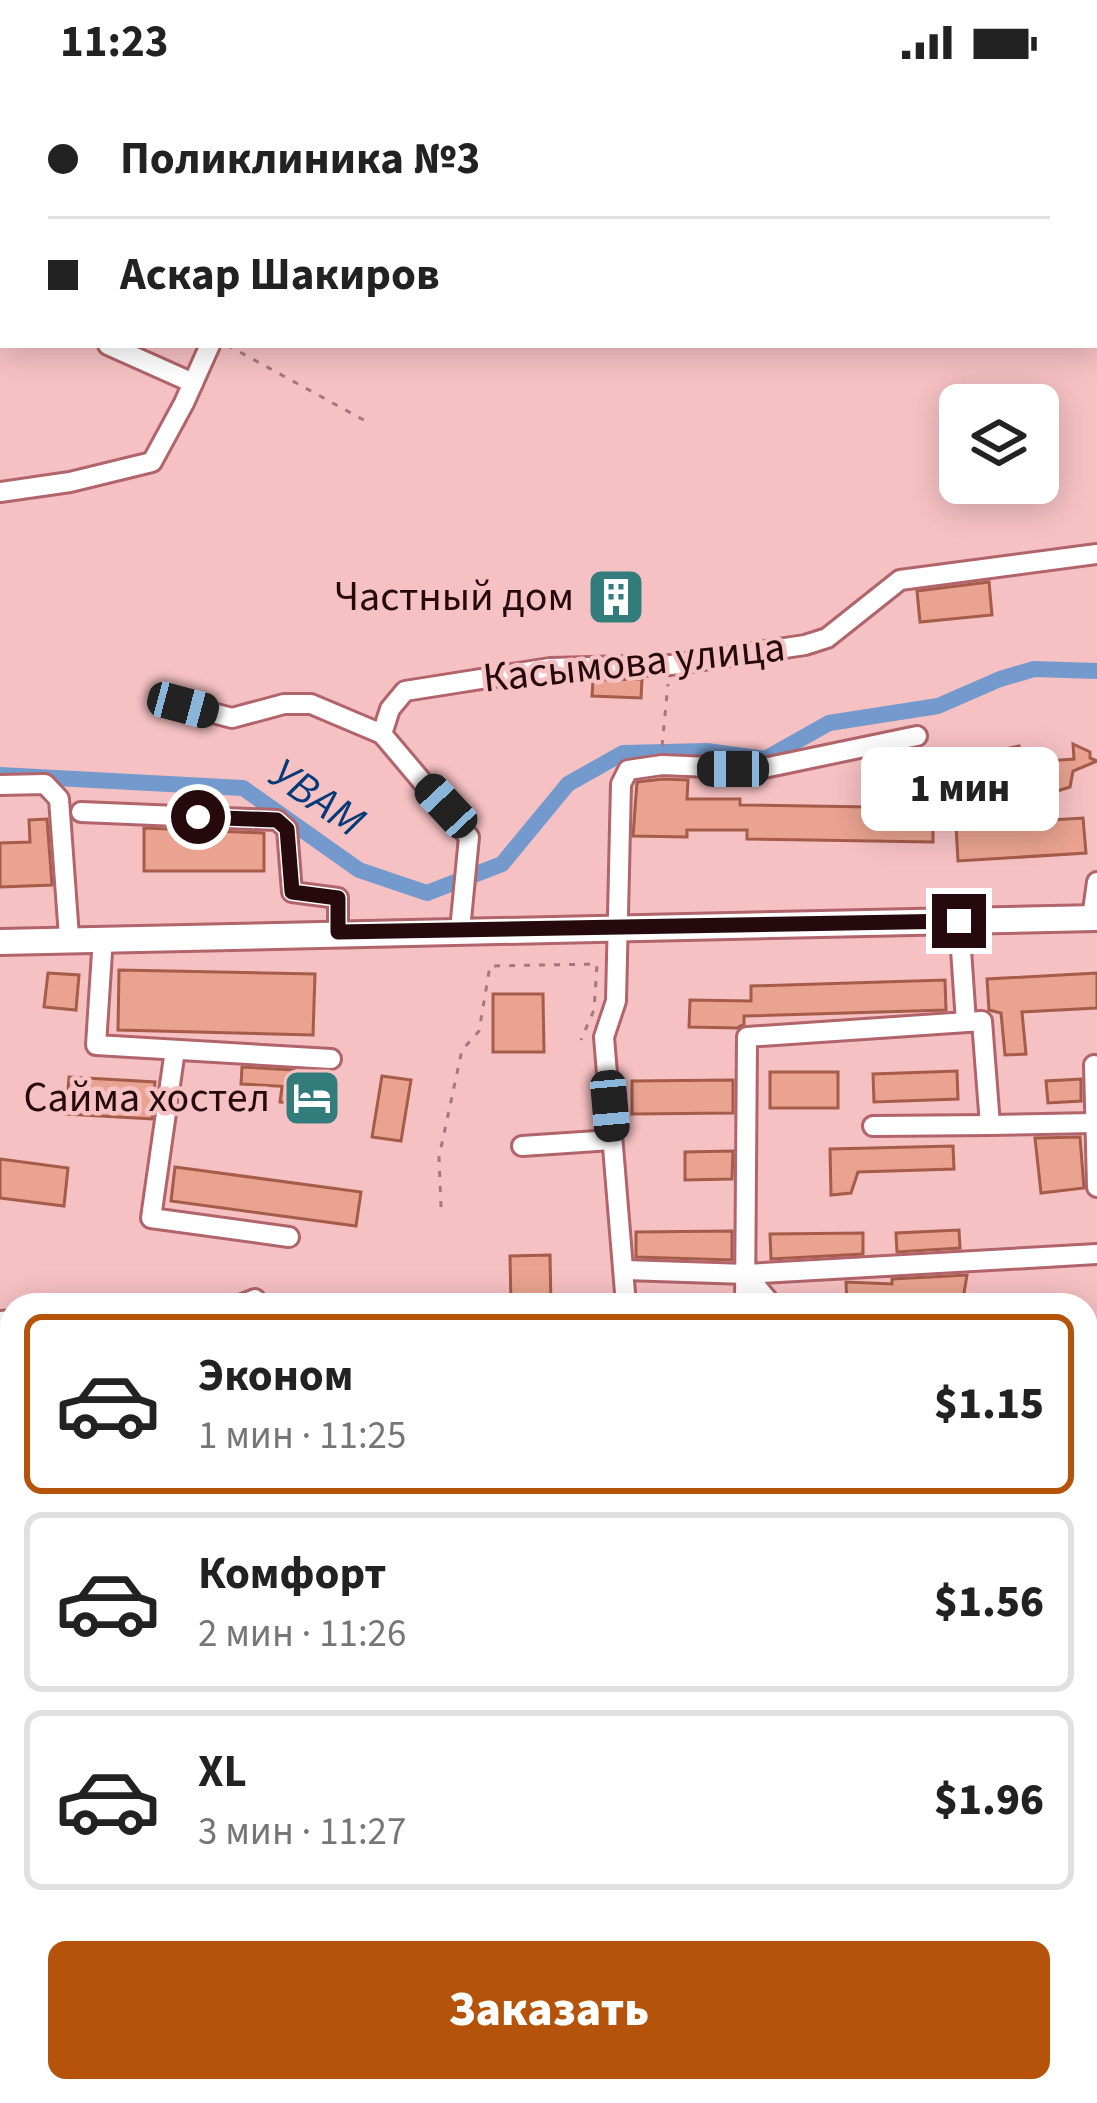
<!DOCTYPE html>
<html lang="ru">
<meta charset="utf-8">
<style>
:root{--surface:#fff;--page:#f2f2f2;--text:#222;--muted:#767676;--line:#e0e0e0;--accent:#b45309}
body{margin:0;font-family:"Source Sans 3",sans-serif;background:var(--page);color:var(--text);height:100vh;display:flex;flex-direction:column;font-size:45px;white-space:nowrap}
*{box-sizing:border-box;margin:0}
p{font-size:39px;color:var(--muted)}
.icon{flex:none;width:66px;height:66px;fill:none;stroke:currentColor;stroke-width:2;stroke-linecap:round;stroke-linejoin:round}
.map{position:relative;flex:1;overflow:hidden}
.side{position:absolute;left:0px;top:1209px;width:1098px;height:810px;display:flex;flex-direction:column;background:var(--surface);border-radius:36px 36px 0 0;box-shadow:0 6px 30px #0003}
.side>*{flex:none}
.banner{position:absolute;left:0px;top:0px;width:1098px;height:264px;box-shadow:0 6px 30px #0003;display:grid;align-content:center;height:264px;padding:0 48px;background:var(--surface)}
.fabs{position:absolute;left:939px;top:300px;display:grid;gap:24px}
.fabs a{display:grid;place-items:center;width:120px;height:120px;border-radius:18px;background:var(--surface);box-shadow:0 6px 30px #0003;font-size:60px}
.end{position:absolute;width:54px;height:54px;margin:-27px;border:15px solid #26090c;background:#fff;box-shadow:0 0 0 6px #fff}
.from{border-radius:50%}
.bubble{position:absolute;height:84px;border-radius:18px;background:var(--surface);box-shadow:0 6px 30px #0003;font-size:39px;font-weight:800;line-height:84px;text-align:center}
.car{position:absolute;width:36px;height:72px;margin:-36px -18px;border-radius:15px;box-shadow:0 0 9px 3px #0007;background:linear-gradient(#222 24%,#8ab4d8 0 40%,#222 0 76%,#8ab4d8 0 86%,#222 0)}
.banner b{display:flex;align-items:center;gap:42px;height:114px;font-size:45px}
.banner b+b{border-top:3px solid var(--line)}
.banner i{width:30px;height:30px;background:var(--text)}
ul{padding:21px 0 0;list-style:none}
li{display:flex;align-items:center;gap:36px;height:180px;margin:0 24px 18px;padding:0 24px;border:6px solid var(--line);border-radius:18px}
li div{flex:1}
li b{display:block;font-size:45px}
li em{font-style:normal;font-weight:800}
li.current{border-color:var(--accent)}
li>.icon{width:108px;height:108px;stroke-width:1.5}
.primary-button{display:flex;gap:24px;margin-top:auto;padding:24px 48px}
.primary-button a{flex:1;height:138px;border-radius:18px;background:var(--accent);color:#fff;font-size:48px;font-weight:800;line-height:138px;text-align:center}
.status{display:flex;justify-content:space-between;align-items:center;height:84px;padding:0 60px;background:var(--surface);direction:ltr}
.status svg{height:33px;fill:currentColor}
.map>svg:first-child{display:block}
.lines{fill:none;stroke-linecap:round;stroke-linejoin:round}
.canal{stroke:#749acd;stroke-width:16}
.building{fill:#e9a390;stroke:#a55c49;stroke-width:3}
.minor-casing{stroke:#b16469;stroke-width:24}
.major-casing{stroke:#b16469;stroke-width:30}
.path{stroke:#a5797c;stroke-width:3;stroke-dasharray:6 9;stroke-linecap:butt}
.minor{stroke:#fff;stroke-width:18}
.major{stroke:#fff;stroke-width:24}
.route{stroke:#26090c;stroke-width:15}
.labels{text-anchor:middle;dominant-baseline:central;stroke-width:9;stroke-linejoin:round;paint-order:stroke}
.poi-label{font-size:42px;fill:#26090c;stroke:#f6c1c3;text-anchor:end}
.street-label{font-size:42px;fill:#26090c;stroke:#f6c1c3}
.water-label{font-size:45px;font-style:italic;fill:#043a77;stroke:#f6c1c3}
</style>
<div class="status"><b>11:23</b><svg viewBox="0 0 49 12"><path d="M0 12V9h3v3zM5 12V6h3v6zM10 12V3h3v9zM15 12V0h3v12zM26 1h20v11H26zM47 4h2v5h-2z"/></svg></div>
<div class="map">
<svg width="1097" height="2019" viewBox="0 0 1097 2019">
<rect width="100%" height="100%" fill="#f6c1c3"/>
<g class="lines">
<g class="canal">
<path d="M0,691l243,13 116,82 68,23 75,-29 66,-80 55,-31 84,-2 58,8 64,-36 109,-17 62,-27 34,-10 63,2"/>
<path d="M0,1763h12"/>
<path d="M1086,1839l11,3"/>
<path d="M130,2007v12"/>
</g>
</g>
<g class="building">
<path d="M989,498l3,33 -72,7 -3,-31z"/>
<path d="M642,595l-1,19 -49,-2 1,-16z"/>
<path d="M1073,660l17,8v6l7,3 -24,10 -3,16 -16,5 -9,-31 29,-2z"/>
<path d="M1019,662l4,21 -9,2 2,53 67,-4 3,35 -128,8 -2,-35 35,-2 1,-30 9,-1 -6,-42z"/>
<path d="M663,695l25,1 -1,19h53v6l193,3v34l-186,-3v-9h-60v7l-54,-1 4,-54z"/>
<path d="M47,735l5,66 -52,2v-44l30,-1 -1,-22z"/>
<path d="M144,744l120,5v38h-120z"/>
<path d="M119,886l196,4 -2,61 -195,-5z"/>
<path d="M48,889l31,2 -3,35 -32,-3z"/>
<path d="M1097,889v35l-75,4 4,42 -21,1 -4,-42 -12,-3 -2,-31z"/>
<path d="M945,896l1,30 -202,6v8l-7,4 -48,-1 1,-27 61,1v-15z"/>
<path d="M493,910h50l1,58h-51z"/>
<path d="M242,983l52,3 -1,17 -52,-3z"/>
<path d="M957,987l1,28 -84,3 -1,-28z"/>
<rect x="770" y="988" width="68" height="36"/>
<path d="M382,992l29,4 -10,61 -29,-4z"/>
<path d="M69,993l86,5 -3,37 -86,-5z"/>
<path d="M1081,995v22l-33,2 -2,-22z"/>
<path d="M733,996v33l-101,1v-33z"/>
<path d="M282,1003l50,5 -2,16 -50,-6z"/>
<path d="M1080,1053l4,51 -43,5 -6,-55z"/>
<path d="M953,1062l1,23 -96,3 -7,21 -20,2 -1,-46z"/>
<path d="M733,1067l-1,28 -47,1v-28z"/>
<path d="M0,1075l68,9 -4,38 -64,-8z"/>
<path d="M175,1083l186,25 -5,34 -185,-25z"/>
<path d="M959,1146l1,18 -63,4 -1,-19z"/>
<path d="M732,1147v29l-96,-3v-25z"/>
<path d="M863,1149v21l-92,5 -1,-25z"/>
<path d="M550,1171l1,50h-40l-1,-49z"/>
<path d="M967,1191l-5,30h-115l-1,-23 46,2v-5z"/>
</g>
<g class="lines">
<g class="minor-casing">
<g id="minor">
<path d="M87,0l2,3"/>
<path d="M563,0l5,3"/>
<path d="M784,0l1,3"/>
<path d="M59,3l5,-3"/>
<path d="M456,3l2,-3"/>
<path d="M947,3l3,-3"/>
<path d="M1095,3l2,-2"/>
<path d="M0,40l3,-2"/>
<path d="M1095,63l2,6"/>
<path d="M1095,166l2,-1"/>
<path d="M0,191l3,4"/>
<path d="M108,261l85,38"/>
<path d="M0,408l70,-10 82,-20 32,-59 26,-58"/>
<path d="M183,621l49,13 52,-14h27l71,30"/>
<path d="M0,701l45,-1 14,15 10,138"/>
<path d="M81,728l196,8 10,9 5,63 46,6v34"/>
<path d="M1092,834l5,-36"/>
<path d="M959,837l7,101"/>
<path d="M460,846l9,-93 -87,-103 8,-25 15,-18 145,-23 121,-3 134,-20 22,-7 73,-58 197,-26"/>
<path d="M103,853l-7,108 235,14"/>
<path d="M175,966l-24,168 138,19"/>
<path d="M1094,981l3,122"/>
<path d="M873,1042l117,-1"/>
<path d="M522,1062l90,-6"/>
<path d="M625,1186l121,4 351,-20"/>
<path d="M746,1190l26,31"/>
<path d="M174,1221h14"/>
<path d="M240,1221l15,-6"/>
<path d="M626,1221l-22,-268 12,-36 5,-217 7,-14 34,-5 97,4 158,-33"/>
<path d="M745,1221l2,-268 235,-16 8,104 105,-2"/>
<path d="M0,1237l12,-1"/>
<path d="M0,1322l12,1"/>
<path d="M1086,1329h11"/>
<path d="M0,1455l12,-1"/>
<path d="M1086,1530l11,2"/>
<path d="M1086,1767l11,-6"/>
<path d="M0,1776h12"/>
<path d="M0,1981l12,2"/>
<path d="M157,2007l51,12"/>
<path d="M766,2007l49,5 23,7"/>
<path d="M352,2019l66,-7 143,-5"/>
</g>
</g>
<g class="major-casing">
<path id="major" d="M0,858l1097,-24"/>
</g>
<g class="path">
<path d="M227,261l144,79"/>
<path d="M662,662l6,-62"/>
<path d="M441,1123l-2,-50 23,-107 17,-19 11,-65 107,-2 -3,46 -13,30"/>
</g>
<use href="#minor" class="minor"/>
<use href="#major" class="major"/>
</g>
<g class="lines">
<path class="route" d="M198,733l79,3 10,9 5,63 46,6v34l621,-11"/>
</g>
<defs>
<g id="building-square" transform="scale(3)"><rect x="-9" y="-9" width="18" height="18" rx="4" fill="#327c7c" stroke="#f6c1c3"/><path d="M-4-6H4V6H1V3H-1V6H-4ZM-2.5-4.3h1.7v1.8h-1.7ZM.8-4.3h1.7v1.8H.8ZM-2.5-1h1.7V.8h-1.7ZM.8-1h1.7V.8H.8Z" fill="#fff"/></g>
<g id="hotel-square" transform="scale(3)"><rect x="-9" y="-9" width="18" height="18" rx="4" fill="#327c7c" stroke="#f6c1c3"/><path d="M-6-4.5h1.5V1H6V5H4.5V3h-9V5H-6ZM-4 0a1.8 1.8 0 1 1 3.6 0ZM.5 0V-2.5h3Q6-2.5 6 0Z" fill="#fff"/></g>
</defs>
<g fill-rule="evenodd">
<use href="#building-square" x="616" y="513"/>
<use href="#hotel-square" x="312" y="1014"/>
</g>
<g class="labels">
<g class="poi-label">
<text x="574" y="513">Частный дом</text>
<text x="270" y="1014">Сайма хостел</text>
</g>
<g class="street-label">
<text transform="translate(634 579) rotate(-6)">Касымова улица</text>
</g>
<g class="water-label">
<text transform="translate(317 714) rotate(34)">УВАМ</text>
</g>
</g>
</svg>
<div class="fabs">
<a><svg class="icon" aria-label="layers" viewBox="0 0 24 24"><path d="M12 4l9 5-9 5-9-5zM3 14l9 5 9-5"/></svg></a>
</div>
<i class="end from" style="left:198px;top:733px"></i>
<i class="end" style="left:959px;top:837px"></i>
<div class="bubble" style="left:861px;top:663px;width:198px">1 мин</div>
<i class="car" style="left:183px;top:621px;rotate:105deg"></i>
<i class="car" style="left:733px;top:685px;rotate:270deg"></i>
<i class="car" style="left:446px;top:722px;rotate:317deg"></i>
<i class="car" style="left:610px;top:1022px;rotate:175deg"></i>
<div class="banner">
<b><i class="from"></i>Поликлиника №3</b>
<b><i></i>Аскар Шакиров</b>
</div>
<section class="side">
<ul>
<li class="current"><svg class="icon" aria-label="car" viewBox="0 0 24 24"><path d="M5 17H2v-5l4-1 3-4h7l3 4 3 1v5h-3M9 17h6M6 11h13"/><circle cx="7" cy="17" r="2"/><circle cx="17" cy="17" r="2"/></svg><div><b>Эконом</b><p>1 мин · 11:25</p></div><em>$1.15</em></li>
<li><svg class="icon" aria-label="car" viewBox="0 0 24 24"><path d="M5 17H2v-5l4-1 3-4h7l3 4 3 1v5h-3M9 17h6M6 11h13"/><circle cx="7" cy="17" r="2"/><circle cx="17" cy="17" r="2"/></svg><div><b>Комфорт</b><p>2 мин · 11:26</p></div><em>$1.56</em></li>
<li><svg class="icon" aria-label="car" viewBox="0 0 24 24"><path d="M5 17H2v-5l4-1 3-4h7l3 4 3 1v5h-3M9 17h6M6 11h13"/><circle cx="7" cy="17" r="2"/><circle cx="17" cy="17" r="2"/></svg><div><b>XL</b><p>3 мин · 11:27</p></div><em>$1.96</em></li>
</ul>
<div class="primary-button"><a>Заказать</a></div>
</section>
</div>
